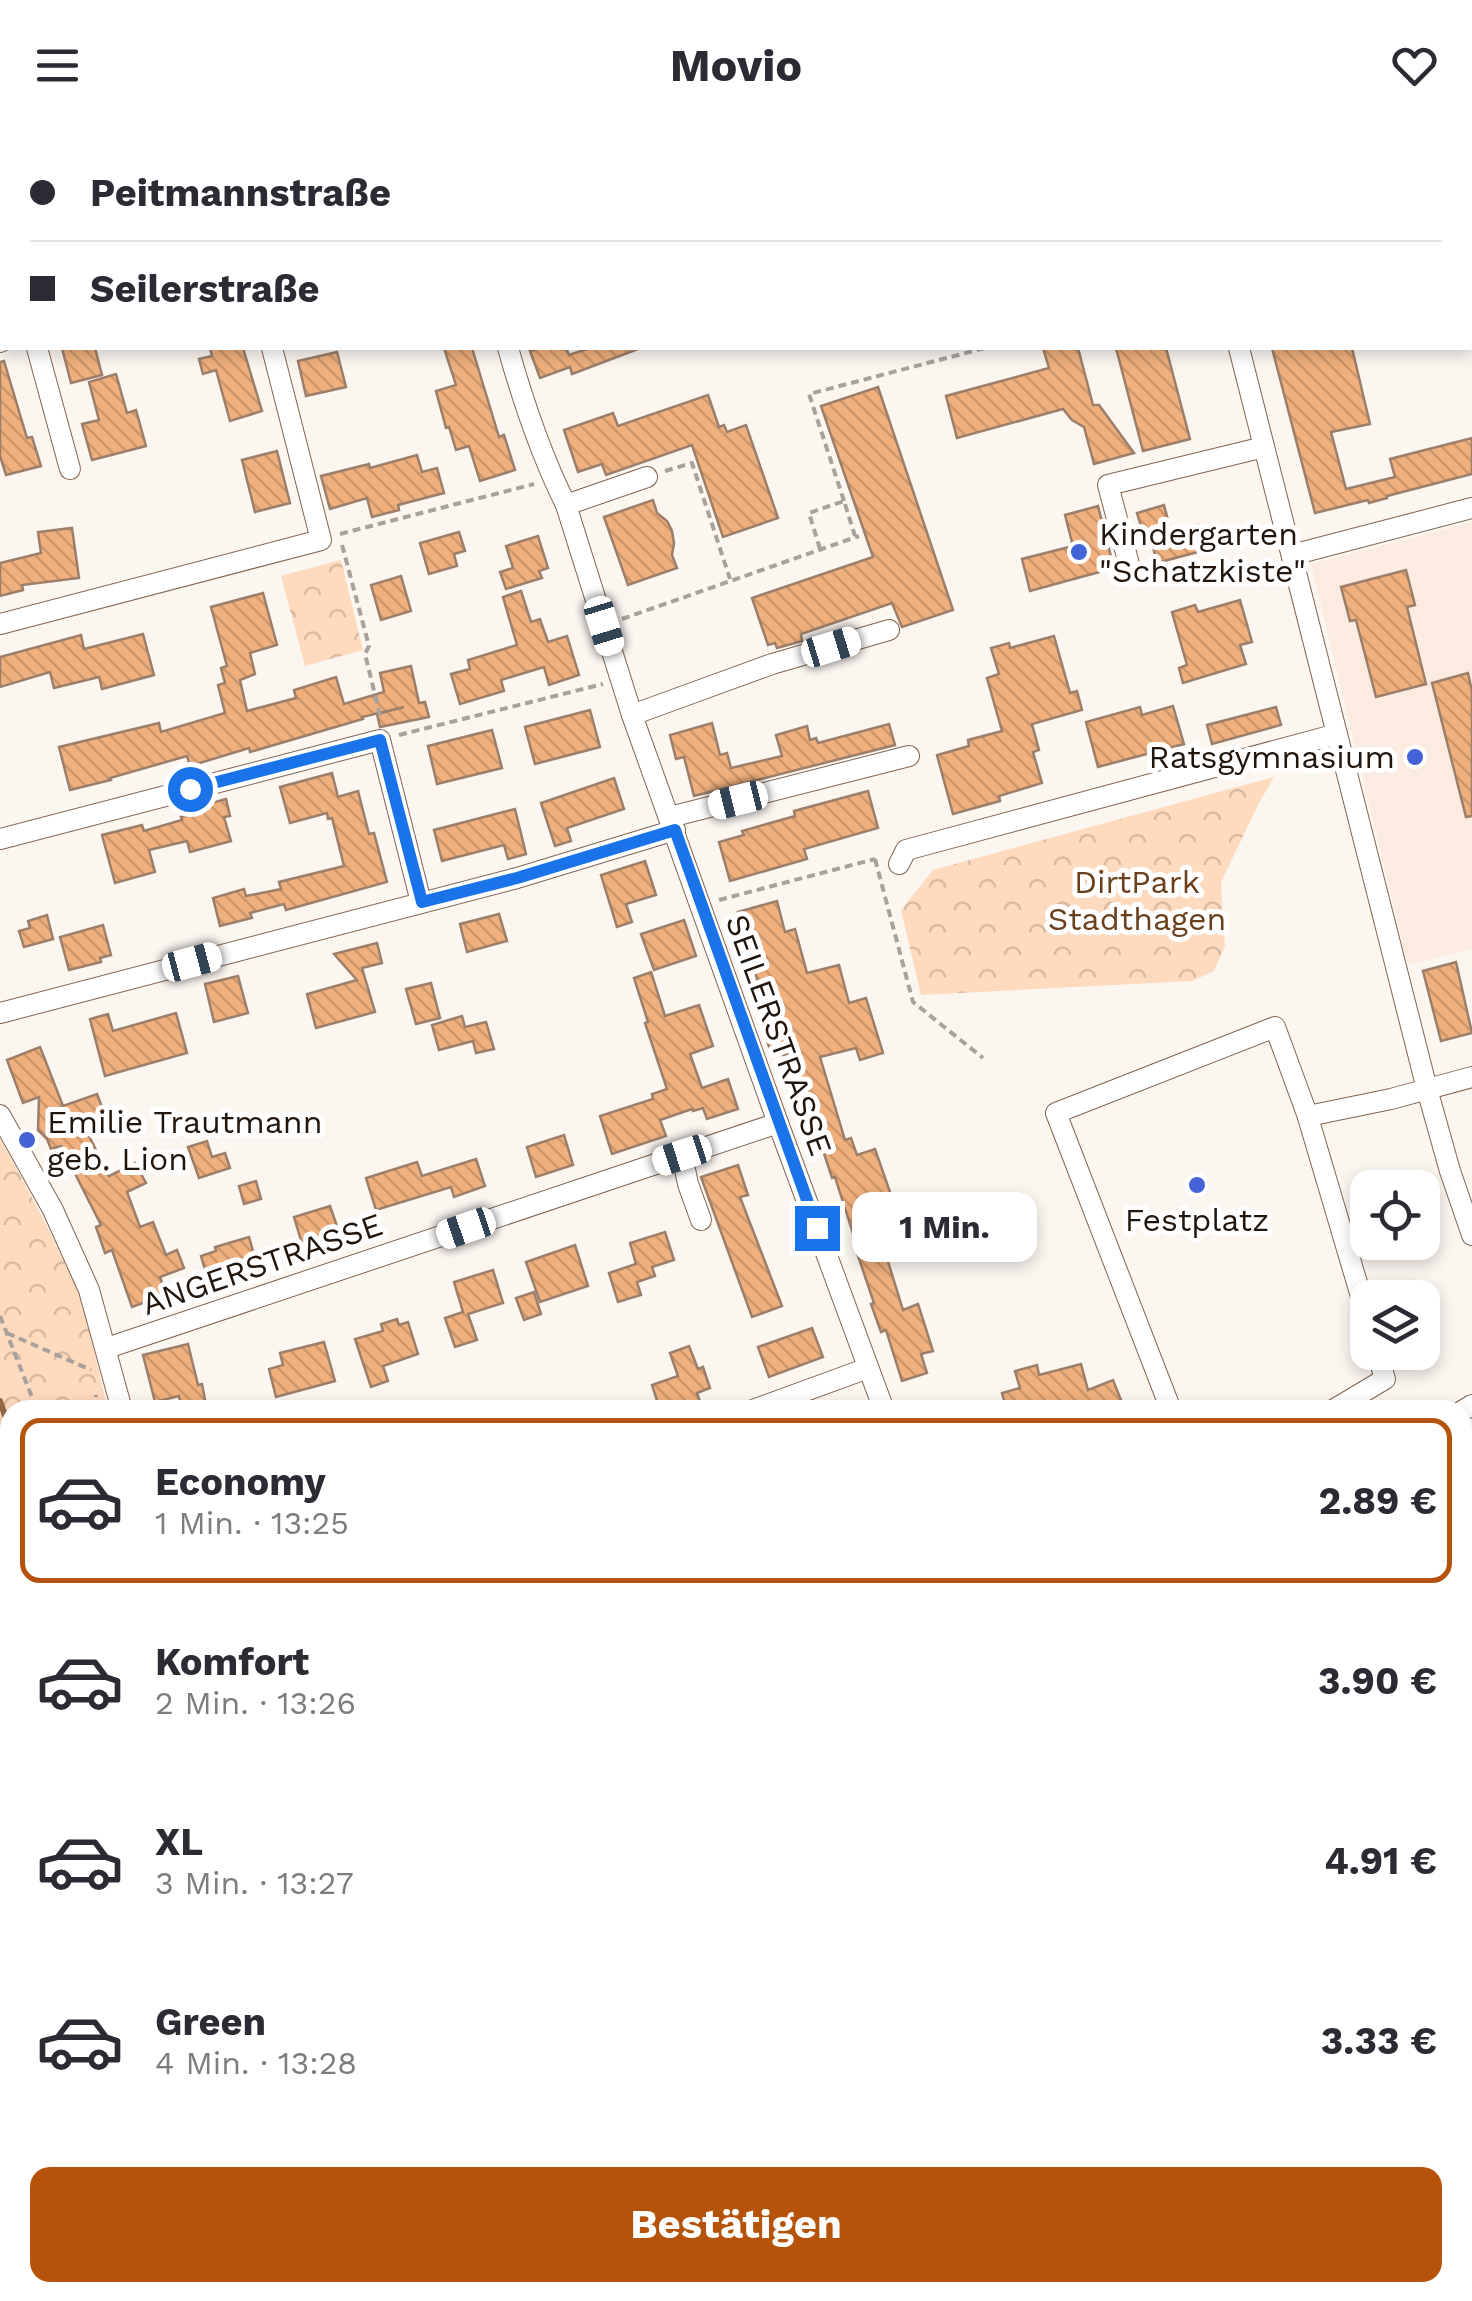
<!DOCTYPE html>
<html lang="de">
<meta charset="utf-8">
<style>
:root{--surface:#fff;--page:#f2f2f3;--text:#2b2b33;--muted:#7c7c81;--line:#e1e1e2;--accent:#b45309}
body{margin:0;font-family:"Work Sans",sans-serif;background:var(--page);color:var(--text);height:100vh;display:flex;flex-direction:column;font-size:38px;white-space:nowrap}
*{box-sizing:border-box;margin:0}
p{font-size:32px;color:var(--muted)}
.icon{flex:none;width:55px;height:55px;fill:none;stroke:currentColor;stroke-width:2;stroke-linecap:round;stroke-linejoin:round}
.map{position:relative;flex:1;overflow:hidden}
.sheet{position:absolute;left:0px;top:1270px;width:1472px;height:902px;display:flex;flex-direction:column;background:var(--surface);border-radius:30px 30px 0 0;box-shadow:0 5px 15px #0003}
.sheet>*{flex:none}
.guide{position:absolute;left:0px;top:0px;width:1472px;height:220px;box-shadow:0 5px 15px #0003;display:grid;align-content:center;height:220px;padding:0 30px;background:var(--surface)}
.controls{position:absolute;left:1350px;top:1040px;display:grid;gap:20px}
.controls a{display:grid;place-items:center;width:90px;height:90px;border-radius:20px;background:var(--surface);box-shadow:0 5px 15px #0003;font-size:50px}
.end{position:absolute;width:45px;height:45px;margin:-22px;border:12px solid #1a73e8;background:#fff;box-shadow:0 0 0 5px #fff}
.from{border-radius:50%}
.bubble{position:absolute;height:70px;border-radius:20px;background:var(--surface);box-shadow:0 5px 15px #0003;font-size:32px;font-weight:700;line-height:70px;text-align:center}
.car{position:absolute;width:30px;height:60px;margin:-30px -15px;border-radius:12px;box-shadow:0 0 8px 2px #0007;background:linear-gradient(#fff 24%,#345 0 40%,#fff 0 76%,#345 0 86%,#fff 0)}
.guide b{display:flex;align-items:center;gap:35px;height:95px;font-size:38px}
.guide b+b{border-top:2px solid var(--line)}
.guide i{width:25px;height:25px;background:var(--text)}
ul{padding:18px 0 0;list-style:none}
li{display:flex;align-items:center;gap:30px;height:165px;margin:0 20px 15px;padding:0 10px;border:5px solid transparent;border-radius:20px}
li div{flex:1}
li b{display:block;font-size:38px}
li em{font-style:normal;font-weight:700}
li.active{border-color:var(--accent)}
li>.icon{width:90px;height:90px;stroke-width:1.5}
.action{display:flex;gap:20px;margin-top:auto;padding:20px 30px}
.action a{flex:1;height:115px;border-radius:20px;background:var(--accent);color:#fff;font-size:40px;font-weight:700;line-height:115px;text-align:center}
header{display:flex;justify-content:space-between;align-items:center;height:130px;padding:0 30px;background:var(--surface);font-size:45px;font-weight:700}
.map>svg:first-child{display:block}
.built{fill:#fbebe0}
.park{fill:url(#park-crowns)}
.water{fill:url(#water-ripples);stroke:#976843;stroke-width:2.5}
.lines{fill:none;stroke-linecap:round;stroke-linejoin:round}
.stream{stroke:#976843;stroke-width:6}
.building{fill:url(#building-back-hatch);stroke:#9c7f6a;stroke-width:2.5}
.minor-casing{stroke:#806551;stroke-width:22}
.path{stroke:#a9a19b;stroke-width:4;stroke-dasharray:8 5;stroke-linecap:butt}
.minor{stroke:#fff;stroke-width:20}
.route{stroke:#1a73e8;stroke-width:12}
.poi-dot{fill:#4463d6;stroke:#fff;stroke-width:4}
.labels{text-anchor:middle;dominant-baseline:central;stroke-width:10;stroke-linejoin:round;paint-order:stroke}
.poi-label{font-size:32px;fill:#21160e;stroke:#fff;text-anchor:start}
.park-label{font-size:32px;fill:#6b401c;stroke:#fff}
.street-label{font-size:32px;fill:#21160e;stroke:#fff}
</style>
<header><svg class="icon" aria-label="menu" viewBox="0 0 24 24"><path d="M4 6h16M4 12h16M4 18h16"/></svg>Movio<svg class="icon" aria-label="heart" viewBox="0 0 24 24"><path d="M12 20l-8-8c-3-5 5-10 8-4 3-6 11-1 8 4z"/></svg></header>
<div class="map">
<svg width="1472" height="2171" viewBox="0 0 1472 2171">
<defs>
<pattern id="park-crowns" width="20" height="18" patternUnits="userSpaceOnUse" patternTransform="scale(2.5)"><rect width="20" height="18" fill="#fedabe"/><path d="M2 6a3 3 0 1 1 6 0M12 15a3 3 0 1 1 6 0" fill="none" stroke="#d9baa2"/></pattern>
<pattern id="water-ripples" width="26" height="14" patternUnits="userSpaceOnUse" patternTransform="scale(2.5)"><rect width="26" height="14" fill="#c98b5a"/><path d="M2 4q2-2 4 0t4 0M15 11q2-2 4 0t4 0" fill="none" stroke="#a37149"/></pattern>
<pattern id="building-back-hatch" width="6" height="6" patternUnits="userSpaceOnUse" patternTransform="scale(2.5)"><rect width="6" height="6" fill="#f0b07d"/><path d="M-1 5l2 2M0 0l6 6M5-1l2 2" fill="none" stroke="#ce976b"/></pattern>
</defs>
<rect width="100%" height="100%" fill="#fcf6f1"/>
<path class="built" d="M1472,392v427l-64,16 -97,-401z"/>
<g class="park">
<path d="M341,430l22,90 -58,16 -24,-90z"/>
<path d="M1274,647l-15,26 -38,79 4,64 -11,25 -22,10 -271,14 -20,-85 32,-40z"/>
<path d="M0,1008l45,84 32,67 7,19 24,102h-98v94l-10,-29z"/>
<path d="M372,2162l7,9h-225l-2,-8z"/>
</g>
<path class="water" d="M1472,1457v226l-9,2 -1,-225z"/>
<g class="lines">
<g class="stream">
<path d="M0,1271l10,29"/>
<path d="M181,2162l1,9"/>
</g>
</g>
<g class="building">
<path d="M62,218h33l7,27 -31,8z"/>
<path d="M210,218h33l19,63 -32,10 -14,-51 -13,4 -4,-15 13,-3z"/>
<path d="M444,218h28l27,89 5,-2 11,35 -35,11 -11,-35 -13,4 -7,-23 -3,1 -10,-37 20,-6z"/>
<path d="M541,218h25l3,7 21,-7 48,1 -66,25 -2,-7 -30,11 -10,-27z"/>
<path d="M1043,218h35l15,57h6l35,48 -40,11 -10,-37 -12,-7 -9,-11 -106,29 -11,-42 103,-28z"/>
<path d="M1116,218h50l24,91 -47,12z"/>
<path d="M1272,218h80l18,76 -39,8 15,57 49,-12 -5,-18 82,-21v36l-85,22v2l-18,5 -1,-3 -53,13z"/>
<path d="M337,222l9,35 -40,9 -8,-35z"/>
<path d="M4,231l23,77 5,-1 9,29 -35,9 -6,-19v-94z"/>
<path d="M116,244l11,39 9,-3 10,36 -54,14 -10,-36 17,-4 -10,-38z"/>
<path d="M878,257l75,223 -51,17 -10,-24 -91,31 1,7 -25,7 -2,-5 -7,2 -16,-47 121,-41 -52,-151z"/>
<path d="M708,265l11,32 5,-2 3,7 19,-7 32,93 -55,19 -31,-92 -86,30 -4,-11 -24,8 -14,-42 49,-17 5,13z"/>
<path d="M277,321l13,52 -35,9 -13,-52z"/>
<path d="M417,325l5,17 15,-4 7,25 -46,12 1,5 -27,7 -5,-19 -37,11 -9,-33 48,-12 1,4z"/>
<path d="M653,370l4,13 10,8 5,10 2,12 -2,12 5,13 -49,17 -24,-68z"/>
<path d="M1164,375l7,27 27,-7 7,25 -48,13 -8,-32 -6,2 -6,-20z"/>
<path d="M1098,376l16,62 -84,23 -8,-32 51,-13 -8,-31z"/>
<path d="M72,398l7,50 -57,7 1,5 -23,6v-33l41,-10 -3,-21z"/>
<path d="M459,402l6,19 -11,3 3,12 -28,8 -9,-31z"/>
<path d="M538,406l10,32 -9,3 3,7 -36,11 -6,-17 13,-4 -7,-22z"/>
<path d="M1406,440l9,35 -8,2 19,77 -50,13 -20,-77 -6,1 -9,-34z"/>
<path d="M401,446l10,35 -30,9 -10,-35z"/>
<path d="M521,461l10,31 9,-3 8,23 19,-6 12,39 -30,10 -5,-18 -43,13 3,11 -44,13 -9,-30 19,-5 -2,-9 49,-15 -14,-48z"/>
<path d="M263,463l14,52 -27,8 5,21 -15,6 7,31 49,-13 -2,-8 42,-13 8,27 40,-12 -4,-19 31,-7 8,37 6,-1 4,15 -49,10 -3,-13 27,-7 -42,10 1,2 -113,33 -1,-4 -59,18 -3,-10 -77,22 1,2 -41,10 -11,-43 100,-24 2,9 64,-19 -7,-28 7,-2 -4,-15 6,-2 -16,-59z"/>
<path d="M1240,470l12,42 -12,3 6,19 -63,19 -4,-15 8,-3 -15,-53 23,-7 3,7z"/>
<path d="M143,504l11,41 -52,14 -3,-12 -45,11 -4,-16 -50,15v-30l81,-22 3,14z"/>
<path d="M1054,506l16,57 7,-2 5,19 -50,14 7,26 -6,2 9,31 -43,13 1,5 -47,13 -16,-59 32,-9 -1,-6 34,-9 -15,-53 12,-4 -8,-26 18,-5 1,5z"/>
<path d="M1468,543l4,18v125l-6,1 -34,-134z"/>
<path d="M1173,576l11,38 -86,23 -12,-45 54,-15 2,8z"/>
<path d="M1276,577l5,18 -69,19 -5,-19z"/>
<path d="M590,580l10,37 -65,17 -10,-37z"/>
<path d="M712,593l8,32 7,-2 4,15 51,-12 -6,-21 31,-9 3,14 6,-2 2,5 71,-19 6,21 -201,51 -10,-39 -8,2 -6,-24z"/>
<path d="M492,600l10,38 -65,16 -9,-38z"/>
<path d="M332,643l6,24 20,-6 11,43 5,-1 13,49 -101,28 -2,-6 -34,9 2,5 -32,8 -7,-28 31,-9 2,7 35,-7 -2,-7 65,-16 -12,-48 -4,1 -1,-6 -37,10 -10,-36z"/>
<path d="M614,648l10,31 -57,19 4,13 -16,5 -14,-43z"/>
<path d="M868,661l10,37 -74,21 3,10 -77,22 -11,-39 25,-7 -2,-4 53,-15 -1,-5z"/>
<path d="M226,669l4,17 -6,1 7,24 -41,11 -3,-11 -38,9 6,22 -40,11 -13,-48 40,-10 2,6 38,-11 -1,-3 25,-6 -2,-6z"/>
<path d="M515,679l11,45 -18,5 -4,-14 -62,16 -8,-31z"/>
<path d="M645,731l11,34 -30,9 6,18 -15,5 -16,-52z"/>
<path d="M777,771l8,31 10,-3 12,44 32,-8 10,38 17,-5 17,55 -23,7 -4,-12 -36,9 25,83 6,-2 6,17 18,-6 17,49 3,-1 9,31 -8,2 7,20 -17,5 17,55 15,-6 15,47 -12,3 6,19 -25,8 -16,-51 -5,2 -10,-28 3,-1 -18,-53 2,-1 -23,-72 -3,1 -15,-46 -3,1 -24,-79 -7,1 -1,-4 -11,3 -10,-36 6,-2 -20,-74 -4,1 -7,-27 2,-1v-3z"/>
<path d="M499,784l8,27 -40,11 -7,-28z"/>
<path d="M47,785l6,24 -29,8 -5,-16 11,-3 -2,-7z"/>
<path d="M684,790l12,36 -42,14 -13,-36z"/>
<path d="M103,795l8,30 -11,3 1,4 -32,8 -9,-33z"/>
<path d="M377,813l5,20 -20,5 13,44 -59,16 -9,-34 50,-14 -23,-26z"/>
<path d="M1456,832l16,71 -31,8 -18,-70z"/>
<path d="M651,842l14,44 34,-11 14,41 -23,8 12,34 26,-9 10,30 -31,10 -4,-11 -10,3 -1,-2 -32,11 6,16 -54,18 -12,-38 53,-17 -1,-5 15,-5 -22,-66 3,-1 -14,-44z"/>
<path d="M238,846l10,37 -34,9 -9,-38z"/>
<path d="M431,853l9,35 -24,6 -10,-35z"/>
<path d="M176,883l11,40 -82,23 -15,-57 18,-5 5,17z"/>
<path d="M462,886l3,11 21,-5 8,27 -18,4 -3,-12 -34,9 -7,-25z"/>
<path d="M40,917l23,59 34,-12 10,26 -8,2 3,10 -13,4 20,40 26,-13 11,20 -19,9 13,35 13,-5 13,33 11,-5 7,18 -24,9 6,18 -34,12 -20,-57 -7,3 -9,-26 5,-2 -40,-79 -10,3 -4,-10 -9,-9 1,-33 -16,6 -16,-43z"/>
<path d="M564,1005l9,30 -37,12 -9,-30z"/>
<path d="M207,1011l5,16 13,-4 5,15 -31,10 -11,-31z"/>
<path d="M476,1029l9,27 -31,11 -3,-10 -75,23 -10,-32 51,-16 5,14z"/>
<path d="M738,1035l10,30 -8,2 42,109 -30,11 -51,-140z"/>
<path d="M256,1051l5,18 -17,5 -5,-18z"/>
<path d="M330,1076l10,29 -37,12 -9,-30z"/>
<path d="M665,1102l9,28 -22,7 3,9 -18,6 4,13 -23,7 -9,-29 27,-9 -6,-21z"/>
<path d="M249,1107l8,28 -49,15 -7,-24 15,-5 -1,-4z"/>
<path d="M575,1115l13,41 -48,16 -14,-40z"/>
<path d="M493,1140l10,33 -35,11 9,26 -22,7 -10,-29 18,-6 -9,-30z"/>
<path d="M534,1162l7,22 -17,6 -8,-22z"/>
<path d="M397,1189l2,6 9,-3 10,32 -35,12 5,15 -17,6 -16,-48 28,-8 -2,-7z"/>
<path d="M812,1198l11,29 -54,20 -11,-30z"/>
<path d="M324,1212l11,39 -59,16 -7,-28 14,-4 -3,-12z"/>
<path d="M188,1214l10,41 4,-1 5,26h-25l-3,-14 -24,6 -12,-47z"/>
<path d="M689,1216l9,23 5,-2 7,21 -13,5 4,12 -15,5h-26l-8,-25 26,-9 -8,-23z"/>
<path d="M1081,1234l7,26 25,-10 12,30h-118l-5,-17 18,-5 -5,-17 22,-6 2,10z"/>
</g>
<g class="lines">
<g class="minor-casing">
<g id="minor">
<path d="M125,0l1,2"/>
<path d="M434,0l1,2"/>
<path d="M856,0l1,2"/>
<path d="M1165,0l2,2"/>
<path d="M0,212l2,-1"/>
<path d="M37,218l33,121"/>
<path d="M508,218c15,53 33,107 58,157l66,210 146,408 106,287"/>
<path d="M1239,218l188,741 23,82 22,64"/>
<path d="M566,375l81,-28"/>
<path d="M1292,425l180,-47"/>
<path d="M1130,438l-22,-83 156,-38"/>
<path d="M0,494l321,-84 -49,-192"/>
<path d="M632,585l140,-51 117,-34"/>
<path d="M670,687l239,-61"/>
<path d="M0,709l380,-99 41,162"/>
<path d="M899,734l7,-14 431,-116"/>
<path d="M0,883l517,-135 158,-48"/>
<path d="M0,985l53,95 36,80 33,120"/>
<path d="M1308,986l83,-17 81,-22"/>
<path d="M682,1025l6,29 13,36"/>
<path d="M107,1218l671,-225"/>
<path d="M753,1280l115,-42"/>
<path d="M1171,1280l-115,-297 219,-86 32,87 61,206"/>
<path d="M1333,1280l52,-31 -8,-27"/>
<path d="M1462,1281l10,-6"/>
<path d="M1462,1418l10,-2"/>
<path d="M0,1641l6,78 4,101"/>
<path d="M0,1872l10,-2"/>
<path d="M1462,1880l10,-4"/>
<path d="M1462,2028l10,-4"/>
<path d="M80,2162l2,9"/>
<path d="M290,2162l2,9"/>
<path d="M502,2162l10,9"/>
<path d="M901,2162l4,9"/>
<path d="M1397,2162l4,9"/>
<path d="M625,2171l8,-9"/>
</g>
</g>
<g class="path">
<path d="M665,341l27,-8 38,116"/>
<path d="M844,371l-35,-107 176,-46"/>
<path d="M340,404l194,-50"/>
<path d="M342,415l27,101 -4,8 16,65"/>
<path d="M820,419l-11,-36 35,-12 11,35"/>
<path d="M622,489l237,-83"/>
<path d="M399,605l204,-51"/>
<path d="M875,729l38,143 70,56"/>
<path d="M719,770l156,-41"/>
<path d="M0,1186l37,94"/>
<path d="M7,1203l84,37"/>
<path d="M94,1280l2,-15"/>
<path d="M0,1411l10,-2"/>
<path d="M5,1446l5,-1"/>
<path d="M1462,1980l10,-3"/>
<path d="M209,2162l2,9"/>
<path d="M1118,2162l4,9"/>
</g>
<use href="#minor" class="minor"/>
</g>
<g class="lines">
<path class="route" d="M190,659l190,-49 42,162 95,-24 158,-48 142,398"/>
</g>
<g class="poi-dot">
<circle cx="1079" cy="422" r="10"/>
<circle cx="1415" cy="627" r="10"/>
<circle cx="27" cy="1010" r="10"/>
<circle cx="1197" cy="1055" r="10"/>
</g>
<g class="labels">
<g class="poi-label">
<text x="1099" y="404">Kindergarten<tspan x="1099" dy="37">"Schatzkiste"</tspan></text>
<text x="1395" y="627" text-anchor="end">Ratsgymnasium</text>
<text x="47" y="992">Emilie Trautmann<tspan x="47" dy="37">geb. Lion</tspan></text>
<text x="1197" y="1090" text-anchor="middle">Festplatz</text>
</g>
<g class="park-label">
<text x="1137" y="752">DirtPark<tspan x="1137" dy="37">Stadthagen</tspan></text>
</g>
<g class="street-label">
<text transform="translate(779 905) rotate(70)">SEILERSTRASSE</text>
<text transform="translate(262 1134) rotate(-19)">ANGERSTRASSE</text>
</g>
</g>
</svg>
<div class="controls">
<a><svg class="icon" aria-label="locate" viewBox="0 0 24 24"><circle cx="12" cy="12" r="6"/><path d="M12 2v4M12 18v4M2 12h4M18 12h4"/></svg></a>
<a><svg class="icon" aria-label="layers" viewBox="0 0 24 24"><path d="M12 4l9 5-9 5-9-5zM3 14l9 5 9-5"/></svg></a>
</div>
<i class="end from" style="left:190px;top:659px"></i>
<i class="end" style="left:817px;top:1098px"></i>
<div class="bubble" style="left:852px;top:1062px;width:185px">1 Min.</div>
<i class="car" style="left:604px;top:496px;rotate:163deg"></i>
<i class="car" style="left:831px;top:517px;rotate:73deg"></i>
<i class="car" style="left:738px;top:670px;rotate:256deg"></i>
<i class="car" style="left:192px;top:832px;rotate:75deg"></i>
<i class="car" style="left:682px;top:1025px;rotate:252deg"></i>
<i class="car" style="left:466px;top:1098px;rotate:251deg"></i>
<div class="guide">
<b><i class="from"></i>Peitmannstraße</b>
<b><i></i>Seilerstraße</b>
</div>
<section class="sheet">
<ul>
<li class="active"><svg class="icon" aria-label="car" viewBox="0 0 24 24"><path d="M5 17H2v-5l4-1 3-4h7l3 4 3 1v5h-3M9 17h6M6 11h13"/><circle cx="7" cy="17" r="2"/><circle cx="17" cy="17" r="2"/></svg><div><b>Economy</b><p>1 Min. · 13:25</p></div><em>2.89 €</em></li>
<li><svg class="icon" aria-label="car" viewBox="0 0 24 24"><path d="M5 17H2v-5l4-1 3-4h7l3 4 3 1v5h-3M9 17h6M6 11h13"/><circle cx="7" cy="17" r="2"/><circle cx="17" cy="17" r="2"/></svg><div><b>Komfort</b><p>2 Min. · 13:26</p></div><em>3.90 €</em></li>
<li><svg class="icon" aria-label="car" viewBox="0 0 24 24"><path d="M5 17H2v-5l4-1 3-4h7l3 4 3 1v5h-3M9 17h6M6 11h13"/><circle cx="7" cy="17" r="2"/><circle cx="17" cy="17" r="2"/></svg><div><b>XL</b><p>3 Min. · 13:27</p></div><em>4.91 €</em></li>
<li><svg class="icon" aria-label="car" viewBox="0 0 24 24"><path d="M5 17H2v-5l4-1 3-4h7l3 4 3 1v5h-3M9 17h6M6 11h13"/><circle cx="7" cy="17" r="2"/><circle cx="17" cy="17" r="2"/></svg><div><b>Green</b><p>4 Min. · 13:28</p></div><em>3.33 €</em></li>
</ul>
<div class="action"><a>Bestätigen</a></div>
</section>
</div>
